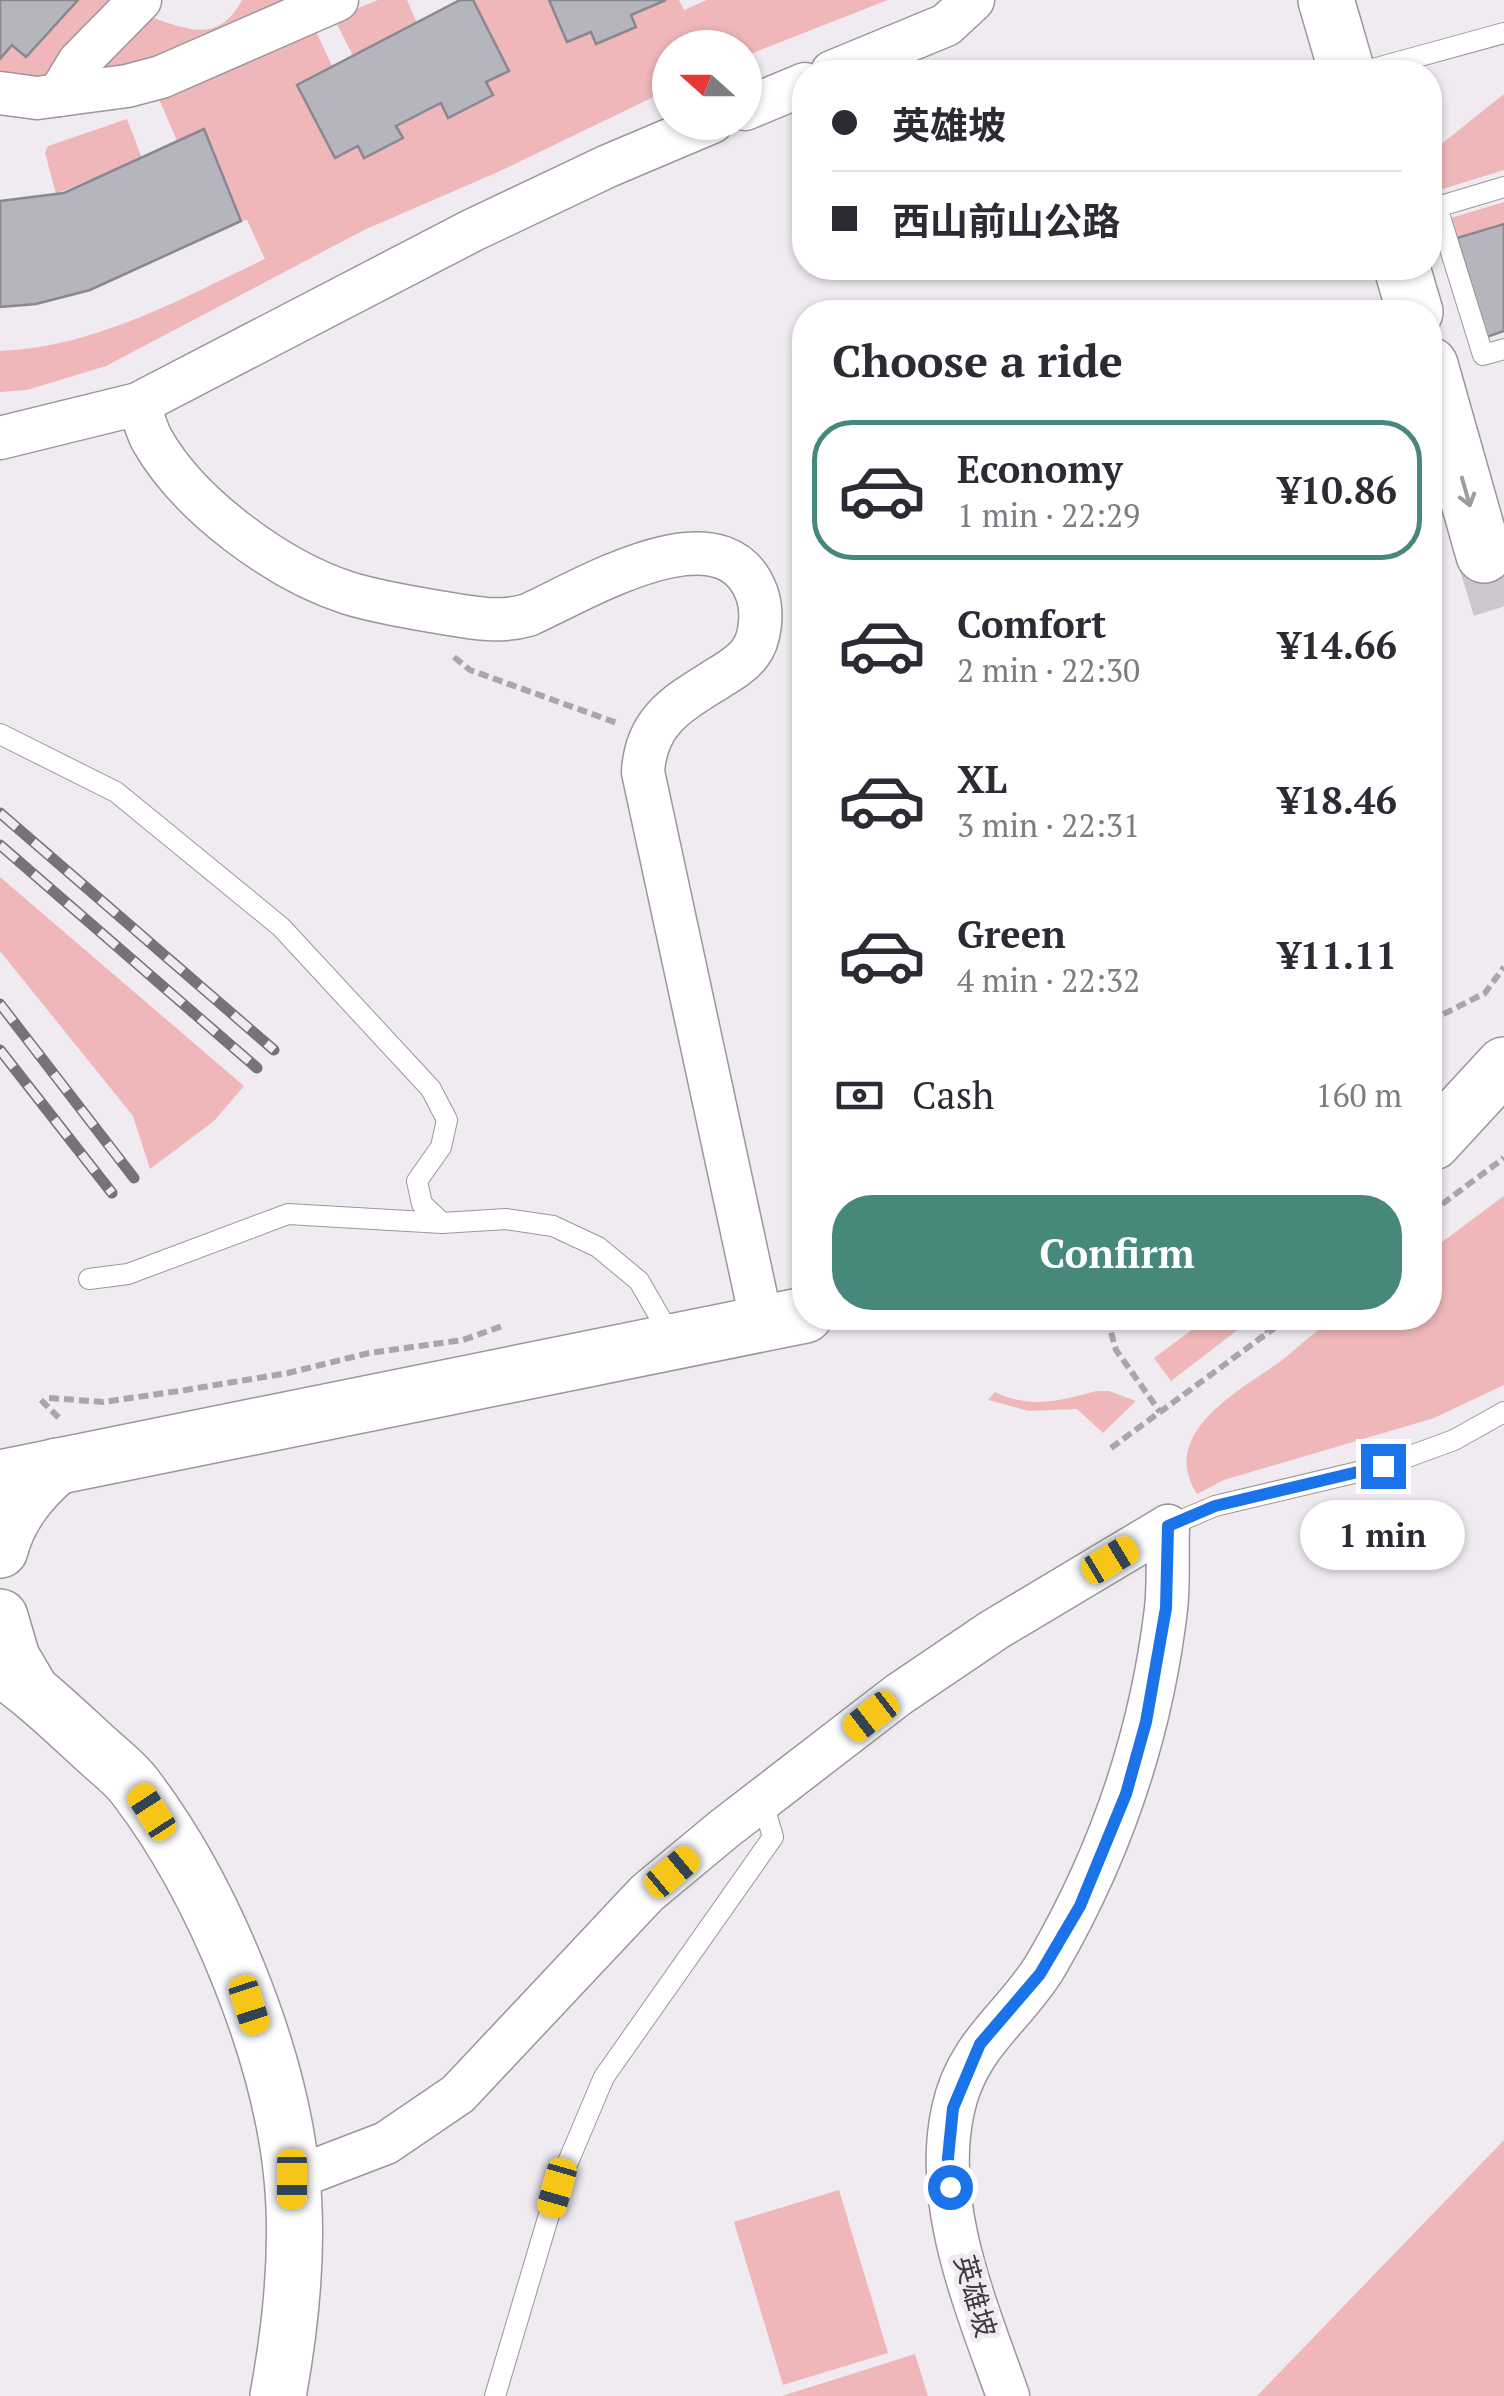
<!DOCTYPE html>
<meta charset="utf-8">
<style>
:root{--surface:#fff;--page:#f7f7f7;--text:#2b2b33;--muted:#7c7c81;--line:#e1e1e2;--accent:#46897c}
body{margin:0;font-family:"PT Serif","Noto Sans SC",serif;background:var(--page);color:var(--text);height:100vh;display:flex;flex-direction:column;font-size:38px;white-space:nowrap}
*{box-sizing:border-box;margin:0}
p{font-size:32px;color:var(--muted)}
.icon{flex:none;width:55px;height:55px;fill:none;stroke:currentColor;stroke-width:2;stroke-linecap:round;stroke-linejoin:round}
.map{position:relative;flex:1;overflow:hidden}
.panel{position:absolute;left:792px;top:300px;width:650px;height:1030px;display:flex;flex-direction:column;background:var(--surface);border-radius:40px;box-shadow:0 2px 8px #0004}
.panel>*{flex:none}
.banner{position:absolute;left:792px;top:60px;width:650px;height:220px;border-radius:40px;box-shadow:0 2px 8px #0004;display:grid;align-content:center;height:220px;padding:0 40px;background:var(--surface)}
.needle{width:65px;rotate:291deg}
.controls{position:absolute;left:652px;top:30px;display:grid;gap:20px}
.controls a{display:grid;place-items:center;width:110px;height:110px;border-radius:50%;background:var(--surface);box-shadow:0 2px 8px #0004;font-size:50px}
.end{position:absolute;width:45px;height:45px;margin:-22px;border:12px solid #1a73e8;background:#fff;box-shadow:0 0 0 5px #fff}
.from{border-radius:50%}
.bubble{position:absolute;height:70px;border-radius:35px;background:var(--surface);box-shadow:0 2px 8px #0004;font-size:32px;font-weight:800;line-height:70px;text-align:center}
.car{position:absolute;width:30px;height:60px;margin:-30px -15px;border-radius:12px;box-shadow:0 0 8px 2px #0007;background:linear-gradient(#f5c518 24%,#345 0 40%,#f5c518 0 76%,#345 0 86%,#f5c518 0)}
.banner b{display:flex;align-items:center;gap:35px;height:95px;font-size:38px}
.banner b+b{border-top:2px solid var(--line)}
.banner i{width:25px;height:25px;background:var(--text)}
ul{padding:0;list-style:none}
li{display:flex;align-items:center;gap:30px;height:140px;margin:0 20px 15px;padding:0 20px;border:5px solid transparent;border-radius:40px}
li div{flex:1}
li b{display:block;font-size:38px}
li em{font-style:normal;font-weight:800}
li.active{border-color:var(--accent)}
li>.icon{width:90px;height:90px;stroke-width:1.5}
h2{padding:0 40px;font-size:45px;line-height:120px}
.pay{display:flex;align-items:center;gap:25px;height:110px;padding:0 40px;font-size:38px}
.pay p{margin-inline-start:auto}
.primary-button{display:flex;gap:20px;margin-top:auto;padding:20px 40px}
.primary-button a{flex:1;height:115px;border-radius:40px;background:var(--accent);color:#fff;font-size:40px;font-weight:800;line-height:115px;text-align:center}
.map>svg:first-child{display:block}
.green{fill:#f0b7ba}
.building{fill:#b6b5bd;stroke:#898890;stroke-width:2.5}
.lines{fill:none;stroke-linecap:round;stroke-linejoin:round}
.highway-tunnel{stroke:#ccc7cd;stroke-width:55;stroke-dasharray:55 28;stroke-linecap:butt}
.lane-casing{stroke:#9b969d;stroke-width:22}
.street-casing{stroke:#9b969d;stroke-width:45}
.secondary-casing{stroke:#9b969d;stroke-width:58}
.highway-casing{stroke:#9b969d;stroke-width:58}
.path{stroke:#aaa5aa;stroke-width:6;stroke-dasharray:10 5;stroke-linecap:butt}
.lane{stroke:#fff;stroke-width:20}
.street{stroke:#fff;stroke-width:42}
.secondary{stroke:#fff;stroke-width:55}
.highway{stroke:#fff;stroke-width:55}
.rail-casing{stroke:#767276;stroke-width:11}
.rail{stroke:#f0eaf1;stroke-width:8;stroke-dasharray:22;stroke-linecap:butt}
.path-bridge{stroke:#aaa5aa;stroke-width:6;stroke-dasharray:10 5;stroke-linecap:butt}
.oneway{stroke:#9e9d9e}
.route{stroke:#1a73e8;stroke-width:12}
.labels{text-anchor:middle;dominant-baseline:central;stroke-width:10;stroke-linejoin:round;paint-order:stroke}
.street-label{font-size:28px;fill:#3d3b3d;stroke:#f0eaf1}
</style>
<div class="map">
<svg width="1504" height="2396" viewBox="0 0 1504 2396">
<rect width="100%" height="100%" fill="#f0eaf1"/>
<g class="green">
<path d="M78,0h42l-73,74 -25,10 -22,-4v-21l12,-14 14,12z"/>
<path d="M242,0h64l-201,77 -10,-18 53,-43c38,13 70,29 94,-16z"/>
<path d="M378,0h29l10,23 -64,33 -19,-38z"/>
<path d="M473,0h76l18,42 24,-10 6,12 38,-17 -4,-12 35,-15h13l5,10 23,-10h181l-143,56v-8h-75v41l-172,83 -134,58 -258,136 -79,24 -27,2v-41c96,-4 180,-52 265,-92l-18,-39 -6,1 -37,-91 -27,11 -20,-47 157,-67 18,39 -35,20 37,72 24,-12 6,12 38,-20 -6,-12 45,-23 7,14 44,-22 -6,-13 22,-11z"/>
<path d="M1504,94v76l-74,23v-34l10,-14z"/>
<path d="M127,119l15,39 -86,36 -11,-41 3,-7z"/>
<path d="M1504,202v22l-47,14 -6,-20z"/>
<path d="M0,877l244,209 -30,35 -64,48 -17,-53 -133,-165z"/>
<path d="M1504,1196v189l-70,33 -210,62 -27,14c-39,-61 42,-103 84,-133 17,-13 36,-33 56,-42 14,-6 74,-1 93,-1v-67z"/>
<path d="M1208,1318h31l5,7 -73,56 -17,-23z"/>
<path d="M1096,1391h13l27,10 -33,32 -26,-24 -48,2 -41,-11 7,-8c35,17 65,9 101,-1z"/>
<path d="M1504,2140v256h-247z"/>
<path d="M839,2190l49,163 -105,32 -49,-163z"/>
<path d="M915,2354l13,42h-146z"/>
</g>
<g class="building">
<path d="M0,0h78l-52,57 -14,-12 -12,14z"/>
<path d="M460,0h13l36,71 -23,11 7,13 -45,23 -7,-15 -45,23 7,12 -39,20 -6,-12 -23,12 -38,-73z"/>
<path d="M549,0h117l-35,15 5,12 -40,17 -5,-12 -24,10z"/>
<path d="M204,129l37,92 -151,69 -54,14 -36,3v-106l64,-8z"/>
<path d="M1504,224v107l-17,6 -30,-99z"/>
</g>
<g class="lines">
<path class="highway-tunnel" d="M1484,555l20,65"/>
<g class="lane-casing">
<g id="lane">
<path d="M1362,72l142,-39"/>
<path d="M1504,187l-67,20 46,148 21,-6"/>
<path d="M0,734l116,58 165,135 150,162 16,31 -6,27 -24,34 5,23 20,19"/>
<path d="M89,1279l39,-5 160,-60 154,9 64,-4 47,7 45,21 41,34 34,59"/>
<path d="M1168,1526l47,-20 168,-40 71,-26 50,-28"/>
<path d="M495,2396l62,-208 47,-111 169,-240 -11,-37"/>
</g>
</g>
<g class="street-casing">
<g id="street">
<path d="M832,72l114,-47 27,-25"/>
<path d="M0,93l37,5 90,-12 34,-9 176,-77"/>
<path d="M59,95l20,-33 61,-62"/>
<path d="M745,109l60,-25"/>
<path d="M138,404c5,11 8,25 14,36 37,65 125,130 196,153 29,9 60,14 90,19 31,5 59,12 90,3 56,-25 196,-112 229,-21 6,17 4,45 -7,59 -7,10 -20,18 -30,24 -41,26 -74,42 -77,95l119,552"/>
<path d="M0,438l138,-34 335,-174 135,-64 104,-44"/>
<path d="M292,2179l94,-36 72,-49 189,-201 77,-64 174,-134 96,-65 174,-104"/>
<path d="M1008,2396c-31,-88 -76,-191 -55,-286 14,-67 62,-93 93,-145 64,-110 105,-229 120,-356 3,-27 1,-56 2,-83"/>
</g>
</g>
<g class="secondary-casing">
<g id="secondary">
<path d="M1433,1142l71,-77"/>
<path d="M0,1478l805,-163"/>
<path d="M0,1550c9,-35 30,-60 57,-84"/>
<path d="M0,1617l12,41 17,29"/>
<path d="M0,1668c36,24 66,54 98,83 13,12 28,23 38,37 77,101 144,264 156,390 7,72 -1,147 -14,218"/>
</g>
</g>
<g class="highway-casing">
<g id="highway">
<path d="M1326,0l21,72"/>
<path d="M1402,268l13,44"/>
<path d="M1430,365l54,190"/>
</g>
</g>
<g class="path">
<path d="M454,657l16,13 147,53"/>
<path d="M1430,1021l55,-28 19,-26"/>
<path d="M1430,1213l74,-55"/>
<path d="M1107,1318l9,32 44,62"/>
<path d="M1257,1318l11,14"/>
<path d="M41,1400l20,20"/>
<path d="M1111,1448l177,-130"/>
</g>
<use href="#lane" class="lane"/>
<use href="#street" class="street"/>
<use href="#secondary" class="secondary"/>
<use href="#highway" class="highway"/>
<g class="rail-casing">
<g id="rail">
<path d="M0,813l274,237"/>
<path d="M0,845l257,223"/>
<path d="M0,1004l134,174"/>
<path d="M0,1050l112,143"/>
</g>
</g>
<use href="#rail" class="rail"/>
<path class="path-bridge" d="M49,1398l54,4 76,-11 109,-18 81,-20 94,-13 42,-15"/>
</g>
<defs><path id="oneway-shaft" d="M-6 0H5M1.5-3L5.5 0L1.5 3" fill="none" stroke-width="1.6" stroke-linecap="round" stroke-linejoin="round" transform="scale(2.5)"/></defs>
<use class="oneway" href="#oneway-shaft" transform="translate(1466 492) rotate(74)"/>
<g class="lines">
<path class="route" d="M950,2187l-2,-29 5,-50 27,-64 60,-70 40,-68 46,-112 20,-72 20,-114 2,-82 47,-20 168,-40"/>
</g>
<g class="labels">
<g class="street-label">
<text transform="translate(976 2296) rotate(74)">英雄坡</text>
</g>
</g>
</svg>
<div class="controls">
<a><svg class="needle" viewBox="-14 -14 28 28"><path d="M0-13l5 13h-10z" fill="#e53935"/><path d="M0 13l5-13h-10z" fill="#7c7c81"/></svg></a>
</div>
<i class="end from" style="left:950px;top:2187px"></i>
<i class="end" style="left:1383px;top:1466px"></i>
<div class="bubble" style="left:1300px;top:1500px;width:165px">1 min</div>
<i class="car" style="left:1110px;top:1560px;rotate:59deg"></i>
<i class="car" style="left:871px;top:1716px;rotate:232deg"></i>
<i class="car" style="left:152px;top:1812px;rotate:327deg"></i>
<i class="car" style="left:672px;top:1872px;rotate:50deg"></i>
<i class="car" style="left:249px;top:2005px;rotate:162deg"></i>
<i class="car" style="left:292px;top:2179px;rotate:180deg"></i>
<i class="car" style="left:557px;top:2188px;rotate:196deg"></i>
<div class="banner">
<b><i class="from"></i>英雄坡</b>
<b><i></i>西山前山公路</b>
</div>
<section class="panel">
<h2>Choose a ride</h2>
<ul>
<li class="active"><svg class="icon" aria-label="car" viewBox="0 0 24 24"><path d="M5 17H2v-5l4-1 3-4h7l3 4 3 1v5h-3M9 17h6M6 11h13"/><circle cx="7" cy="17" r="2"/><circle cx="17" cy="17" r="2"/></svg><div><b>Economy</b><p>1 min · 22:29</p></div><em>¥10.86</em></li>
<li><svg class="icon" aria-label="car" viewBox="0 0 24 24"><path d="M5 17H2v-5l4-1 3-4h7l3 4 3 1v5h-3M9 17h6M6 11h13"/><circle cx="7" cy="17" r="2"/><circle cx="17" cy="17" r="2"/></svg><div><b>Comfort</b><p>2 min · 22:30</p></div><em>¥14.66</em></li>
<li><svg class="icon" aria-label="car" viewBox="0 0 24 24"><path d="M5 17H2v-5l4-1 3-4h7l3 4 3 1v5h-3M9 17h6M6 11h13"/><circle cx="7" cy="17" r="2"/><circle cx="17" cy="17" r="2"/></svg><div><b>XL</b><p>3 min · 22:31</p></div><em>¥18.46</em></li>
<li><svg class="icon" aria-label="car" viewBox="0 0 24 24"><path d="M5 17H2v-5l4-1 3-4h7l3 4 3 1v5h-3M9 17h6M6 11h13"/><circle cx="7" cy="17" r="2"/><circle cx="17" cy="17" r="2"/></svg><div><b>Green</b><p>4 min · 22:32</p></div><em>¥11.11</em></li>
</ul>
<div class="pay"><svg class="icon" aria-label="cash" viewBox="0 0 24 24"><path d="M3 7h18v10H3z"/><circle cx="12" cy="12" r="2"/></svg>Cash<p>160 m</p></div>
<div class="primary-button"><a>Confirm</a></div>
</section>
</div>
